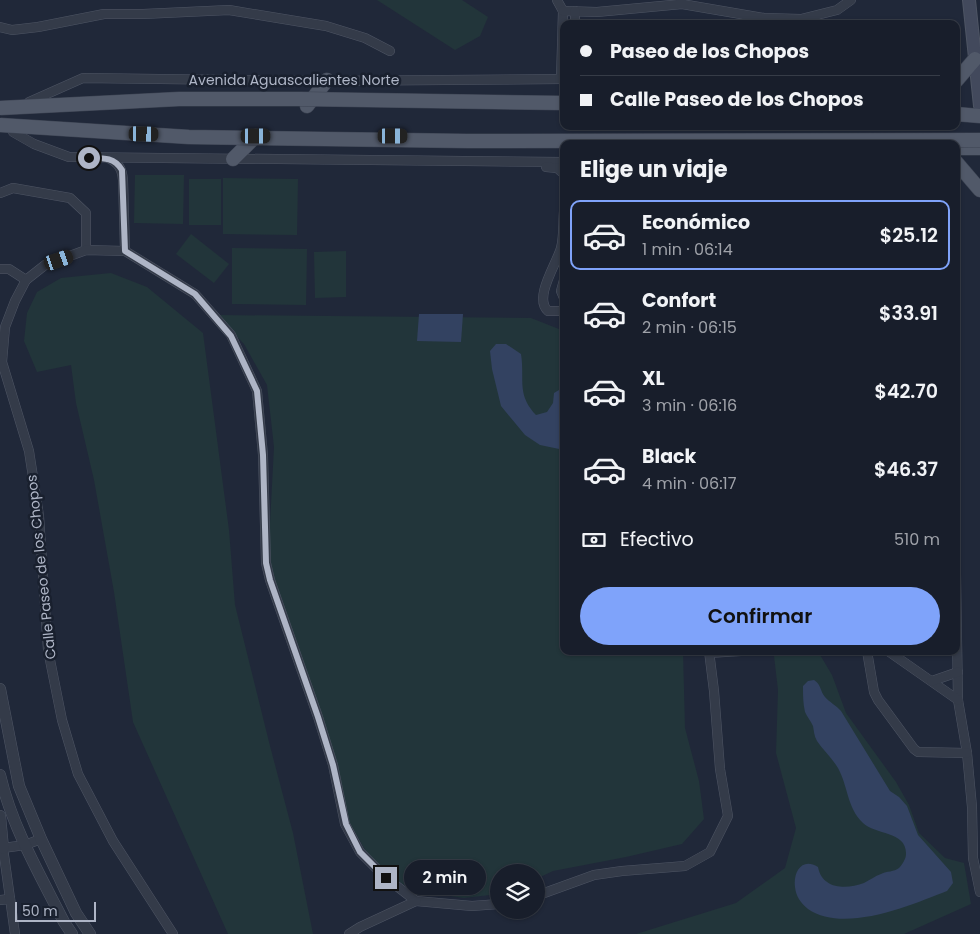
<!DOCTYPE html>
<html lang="es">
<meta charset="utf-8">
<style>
:root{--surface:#181e2b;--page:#252b37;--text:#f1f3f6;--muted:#9fa2a9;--line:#363c47;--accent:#7fa3fa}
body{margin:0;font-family:Poppins,sans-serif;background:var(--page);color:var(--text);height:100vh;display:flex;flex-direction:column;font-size:19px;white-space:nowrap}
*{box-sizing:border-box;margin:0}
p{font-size:16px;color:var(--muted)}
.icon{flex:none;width:28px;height:28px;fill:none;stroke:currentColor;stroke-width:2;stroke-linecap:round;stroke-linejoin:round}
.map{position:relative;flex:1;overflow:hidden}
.sheet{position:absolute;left:560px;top:140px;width:400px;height:515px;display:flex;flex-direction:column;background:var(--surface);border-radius:10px;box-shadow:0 1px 4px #0004,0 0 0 1px var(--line)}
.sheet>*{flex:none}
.guide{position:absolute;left:560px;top:20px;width:400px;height:110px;border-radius:10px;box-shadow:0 1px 4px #0004,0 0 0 1px var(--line);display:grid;align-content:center;height:110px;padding:0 20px;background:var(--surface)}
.buttons{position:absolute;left:490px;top:864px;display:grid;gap:10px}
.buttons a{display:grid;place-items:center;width:55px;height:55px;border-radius:50%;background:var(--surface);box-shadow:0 1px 4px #0004,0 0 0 1px var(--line);font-size:25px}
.scale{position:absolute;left:15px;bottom:12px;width:81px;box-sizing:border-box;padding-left:5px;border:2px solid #aeb5c6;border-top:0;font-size:14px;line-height:18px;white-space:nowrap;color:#aeb5c6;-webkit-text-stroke:4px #19202e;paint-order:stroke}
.end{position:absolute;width:22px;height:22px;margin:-11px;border:6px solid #aeb5c6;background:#111;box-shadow:0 0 0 2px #111}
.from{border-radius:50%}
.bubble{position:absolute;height:35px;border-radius:18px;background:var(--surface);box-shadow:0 1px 4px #0004,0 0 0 1px var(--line);font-size:16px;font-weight:600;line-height:35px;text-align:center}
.car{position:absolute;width:15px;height:30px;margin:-15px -8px;border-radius:6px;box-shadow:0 0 4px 1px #0007;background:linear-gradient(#222 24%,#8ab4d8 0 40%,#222 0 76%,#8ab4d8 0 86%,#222 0)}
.guide b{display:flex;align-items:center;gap:18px;height:48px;font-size:19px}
.guide b+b{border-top:1px solid var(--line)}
.guide i{width:12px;height:12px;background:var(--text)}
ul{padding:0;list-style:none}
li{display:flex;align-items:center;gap:15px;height:70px;margin:0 10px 8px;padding:0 10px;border:2px solid transparent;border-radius:10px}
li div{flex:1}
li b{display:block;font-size:19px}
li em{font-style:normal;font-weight:600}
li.current{border-color:var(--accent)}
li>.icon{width:45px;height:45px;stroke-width:1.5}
h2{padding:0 20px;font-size:22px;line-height:60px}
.pay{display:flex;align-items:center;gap:12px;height:55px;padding:0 20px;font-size:19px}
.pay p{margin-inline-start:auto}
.cta{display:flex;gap:10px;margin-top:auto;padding:10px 20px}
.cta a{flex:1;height:58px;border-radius:30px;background:var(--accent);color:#111;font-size:20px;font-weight:600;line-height:58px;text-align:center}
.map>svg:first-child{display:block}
.green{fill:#22353a}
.water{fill:#334261}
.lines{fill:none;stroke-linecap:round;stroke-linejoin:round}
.minor-casing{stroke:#4e5564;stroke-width:10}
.tertiary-casing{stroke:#4e5564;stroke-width:12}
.secondary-casing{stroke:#4e5564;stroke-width:14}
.primary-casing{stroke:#3d4453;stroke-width:15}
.minor{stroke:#343b49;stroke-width:9}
.tertiary{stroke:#343b49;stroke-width:11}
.secondary{stroke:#42495c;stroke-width:12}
.primary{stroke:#515969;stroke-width:14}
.primary-bridge-casing{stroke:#3d4453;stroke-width:15;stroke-linecap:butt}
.primary-bridge{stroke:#515969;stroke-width:14}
.route{stroke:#aeb5c6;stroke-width:6}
.labels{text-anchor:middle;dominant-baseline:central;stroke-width:5;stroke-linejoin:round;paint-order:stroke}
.street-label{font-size:14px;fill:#aeb5c6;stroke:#19202e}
</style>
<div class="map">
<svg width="980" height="934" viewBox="0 0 980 934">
<rect width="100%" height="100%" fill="#202839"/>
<g class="green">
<path d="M377,0h85l26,17 -8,19 -25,14z"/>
<path d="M135,175h49l-1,49 -49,-1z"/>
<path d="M223,178l75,1 -1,56 -74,-1z"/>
<rect x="189" y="179" width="32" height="46"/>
<path d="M191,234l38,30 -15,19 -38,-29z"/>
<path d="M232,248l75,1 -1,56 -74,-1z"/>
<path d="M346,251v46l-31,1 -1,-46z"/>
<path d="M111,273l36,14 56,46 26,197 6,75 35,141 23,87 20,101h-85l-95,-212 -19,-130 -20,-112 -18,-77 -5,-38 -34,7 -13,-31 3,-28 10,-21 24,-14z"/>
<path d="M216,315l315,3 33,13v320h119l2,77 14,53 5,38 -22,25 -56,13 -73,14 -17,8v-7h-37v22l-35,4 -53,-8 -39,-28 -25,-44 -79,-256 6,-115 -7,-62 -23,-41z"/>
<path d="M819,653l13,22 14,38 50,69 13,23 10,28 26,25 19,5 7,41 -67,30h-268l100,-31 49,-35 11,-40 -20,-75 2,-63 -4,-34z"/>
</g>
<g class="water">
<path d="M419,314h44l-2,28 -44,-1z"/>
<path d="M496,344h10l15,10c4,25 -5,40 15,61l11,-3 6,-9 1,-10 10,-6v63l-24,-5 -15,-10 -24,-29 -9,-37 -2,-18z"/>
<path d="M814,680c7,4 6,11 11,17 3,4 12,9 16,14l49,80 9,6 8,9 11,29 33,37 2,11 -6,8c-36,14 -103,43 -139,18 -7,-6 -12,-12 -13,-22 -2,-15 7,-30 23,-20 4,22 28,23 46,16 6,-3 11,-7 17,-9 6,-3 13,-2 18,-6 3,-3 7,-9 7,-14 1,-23 -31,-19 -43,-31 -16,-15 -15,-37 -25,-55 -6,-10 -15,-18 -21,-27 -3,-5 -3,-10 -4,-15 -2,-5 -6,-9 -8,-14 -2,-8 -2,-17 -2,-26l5,-5z"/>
</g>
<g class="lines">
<g class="minor-casing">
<g id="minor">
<path d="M557,0l6,11 -2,68"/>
<path d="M563,11l34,1 85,-8 82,14 37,1 36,-9 14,-10"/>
<path d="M575,24v-13"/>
<path d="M0,27l12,3 26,-3 66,-13h39l86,-4 97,16 39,12 25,13"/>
<path d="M29,102l54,-24 233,3 248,-2"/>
<path d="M13,132l21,12 35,13 495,5"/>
<path d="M108,158c11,5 14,11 15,22l2,71"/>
<path d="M546,167l11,1 7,6"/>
<path d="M0,193l13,-5 57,10 16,15v37"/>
<path d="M564,211c-1,12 0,25 -3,37 -4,15 -28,50 -13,63h16"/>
<path d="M0,269h9l17,11"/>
<path d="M564,280l-3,11 3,7"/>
<path d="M956,573l2,127 9,53 5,54 1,51 7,34"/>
<path d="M867,651l7,41 4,8 36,49 4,3 49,1"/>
<path d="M888,651l70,49"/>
<path d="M709,653l32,-2"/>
<path d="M932,681l26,-9"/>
<path d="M536,896l58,-21 28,-4 63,-5 25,-14 18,-36 -8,-47 -6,-78 -5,-40"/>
<path d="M0,900l10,-1"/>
<path d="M15,934l-12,-86 22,-3 16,-6"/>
<path d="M173,934l-60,-93 -35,-67 -16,-54 -14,-70 -9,-134 -10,-65 -27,-89 3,-35 10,-26 11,-21 19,-15 41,-15 39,1 70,43 36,41 26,56 6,64 3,108 4,17 48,137 15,48 12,59 15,28 25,25 31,24 56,5 27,-2"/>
<path d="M349,934l11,-7 56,-26"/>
</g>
</g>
<g class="tertiary-casing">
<g id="tertiary">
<path d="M0,689l19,97 22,53 35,74 14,21"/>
<path d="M0,775c12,52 40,100 64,147l8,12"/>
<path d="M0,816l3,32"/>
</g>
</g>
<g class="secondary-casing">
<path id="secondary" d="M969,0l11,106"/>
</g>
<g class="primary-casing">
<g id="primary">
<path d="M956,81l19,-22"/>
<path d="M307,106l20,-26"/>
<path d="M956,114l24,2"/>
<path d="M956,148h24"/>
<path d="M233,159l23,-23"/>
<path d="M956,162l24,28"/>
</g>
</g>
<use href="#minor" class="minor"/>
<use href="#tertiary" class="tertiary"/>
<use href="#secondary" class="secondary"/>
<use href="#primary" class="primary"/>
<g class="primary-bridge-casing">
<g id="primary-bridge">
<path d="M0,108l179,-9h123l262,4"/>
<path d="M0,125l189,12 278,4 513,-1"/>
</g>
</g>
<use href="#primary-bridge" class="primary-bridge"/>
</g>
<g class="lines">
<path class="route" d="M89,158c14,0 25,-1 33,12l3,81 70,43 36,42 26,55 6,64 3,108 4,17 48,137 15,48 13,59 14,28 26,26"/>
</g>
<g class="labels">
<g class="street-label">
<text x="294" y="80">Avenida Aguascalientes Norte</text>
<text transform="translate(41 567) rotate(-96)">Calle Paseo de los Chopos</text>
</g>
</g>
</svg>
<div class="buttons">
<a><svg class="icon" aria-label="layers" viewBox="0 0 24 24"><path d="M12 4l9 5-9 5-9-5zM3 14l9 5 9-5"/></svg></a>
</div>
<div class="scale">50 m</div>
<i class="end from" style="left:89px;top:158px"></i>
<i class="end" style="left:386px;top:878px"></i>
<div class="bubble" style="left:404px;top:860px;width:82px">2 min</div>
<i class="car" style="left:144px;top:134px;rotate:91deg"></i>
<i class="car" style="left:256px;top:136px;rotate:90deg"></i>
<i class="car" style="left:393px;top:136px;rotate:90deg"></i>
<i class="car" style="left:59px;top:260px;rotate:71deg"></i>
<div class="guide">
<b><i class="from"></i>Paseo de los Chopos</b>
<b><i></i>Calle Paseo de los Chopos</b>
</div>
<section class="sheet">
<h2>Elige un viaje</h2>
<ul>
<li class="current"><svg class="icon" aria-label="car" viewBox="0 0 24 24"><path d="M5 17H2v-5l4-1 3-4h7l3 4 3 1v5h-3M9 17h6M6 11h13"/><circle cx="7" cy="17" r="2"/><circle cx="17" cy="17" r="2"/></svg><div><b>Económico</b><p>1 min · 06:14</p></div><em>$25.12</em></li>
<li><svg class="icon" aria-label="car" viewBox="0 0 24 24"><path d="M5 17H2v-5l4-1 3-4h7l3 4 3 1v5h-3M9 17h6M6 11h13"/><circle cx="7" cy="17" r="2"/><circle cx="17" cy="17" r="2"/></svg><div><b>Confort</b><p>2 min · 06:15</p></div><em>$33.91</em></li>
<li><svg class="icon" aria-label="car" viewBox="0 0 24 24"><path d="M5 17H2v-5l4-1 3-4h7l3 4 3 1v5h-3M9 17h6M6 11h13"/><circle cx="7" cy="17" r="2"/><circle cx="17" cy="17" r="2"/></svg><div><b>XL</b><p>3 min · 06:16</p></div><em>$42.70</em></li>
<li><svg class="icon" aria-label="car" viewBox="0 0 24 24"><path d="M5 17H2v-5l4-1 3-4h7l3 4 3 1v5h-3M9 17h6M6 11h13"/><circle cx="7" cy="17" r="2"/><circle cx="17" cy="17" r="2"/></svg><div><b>Black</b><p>4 min · 06:17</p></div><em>$46.37</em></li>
</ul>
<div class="pay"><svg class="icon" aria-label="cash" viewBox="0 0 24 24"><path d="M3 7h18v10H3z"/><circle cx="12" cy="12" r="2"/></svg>Efectivo<p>510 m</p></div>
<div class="cta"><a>Confirmar</a></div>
</section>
</div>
